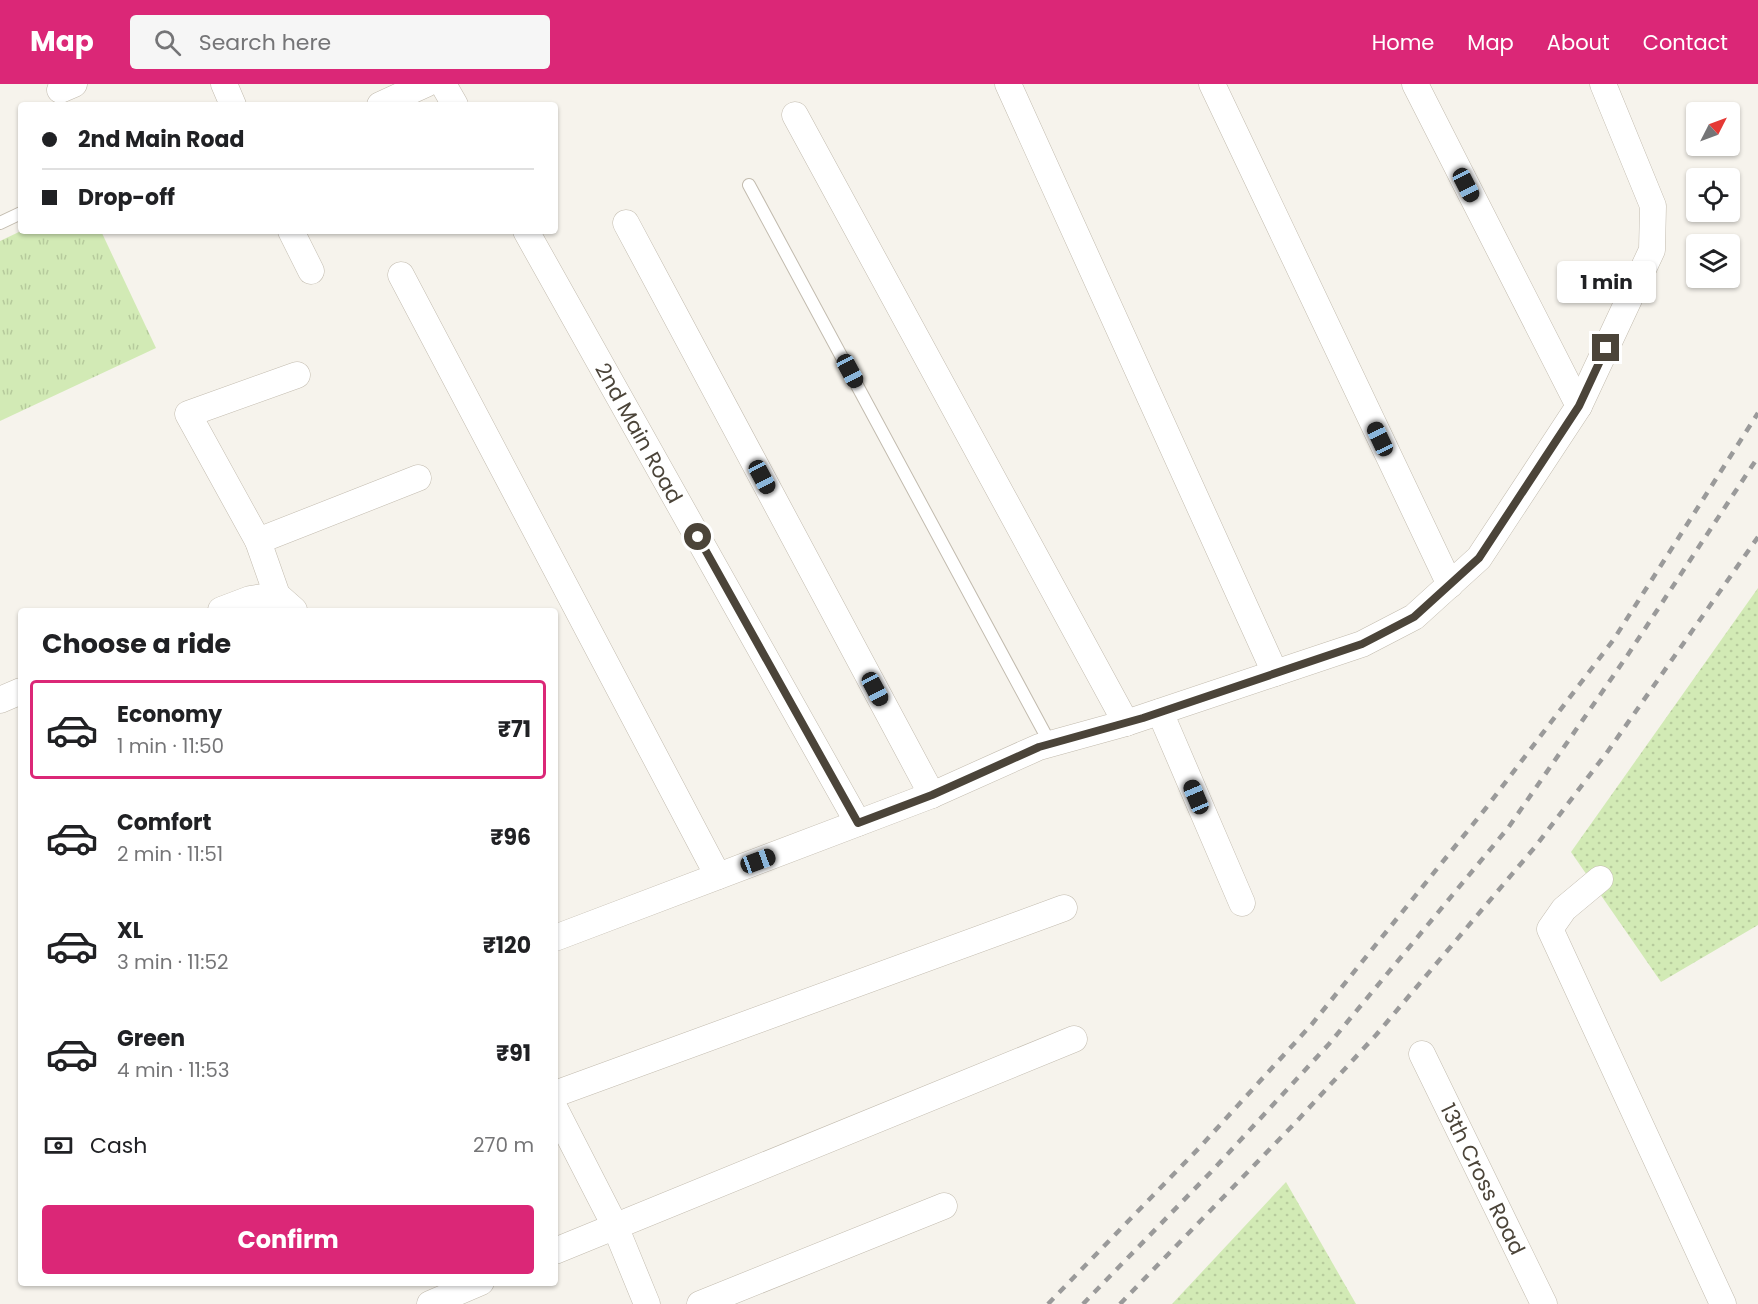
<!DOCTYPE html>
<meta charset="utf-8">
<style>
:root{--surface:#fff;--page:#f6f6f6;--text:#202124;--muted:#757577;--line:#e0e0e0;--accent:#db2777}
body{margin:0;font-family:Poppins,sans-serif;background:var(--page);color:var(--text);height:100vh;display:flex;flex-direction:column;font-size:22px;white-space:nowrap}
*{box-sizing:border-box;margin:0}
p{font-size:20px;color:var(--muted)}
.icon{flex:none;width:33px;height:33px;fill:none;stroke:currentColor;stroke-width:2;stroke-linecap:round;stroke-linejoin:round}
.map{position:relative;flex:1;overflow:hidden}
.panel{position:absolute;left:18px;top:524px;width:540px;height:678px;display:flex;flex-direction:column;background:var(--surface);border-radius:6px;box-shadow:0 2px 4px #0004}
.panel>*{flex:none}
.hud{position:absolute;left:18px;top:18px;width:540px;height:132px;border-radius:6px;box-shadow:0 2px 4px #0004;display:grid;align-content:center;height:132px;padding:0 24px;background:var(--surface)}
.needle{width:39px;rotate:48deg}
.tools{position:absolute;left:1686px;top:18px;display:grid;gap:12px}
.tools a{display:grid;place-items:center;width:54px;height:54px;border-radius:6px;background:var(--surface);box-shadow:0 2px 4px #0004;font-size:30px}
.end{position:absolute;width:27px;height:27px;margin:-14px;border:8px solid #4b4439;background:#fff;box-shadow:0 0 0 3px #fff}
.from{border-radius:50%}
.bubble{position:absolute;height:42px;border-radius:6px;background:var(--surface);box-shadow:0 2px 4px #0004;font-size:20px;font-weight:700;line-height:42px;text-align:center}
.car{position:absolute;width:18px;height:36px;margin:-18px -9px;border-radius:8px;box-shadow:0 0 4px 2px #0007;background:linear-gradient(#222 24%,#8ab4d8 0 40%,#222 0 76%,#8ab4d8 0 86%,#222 0)}
.hud b{display:flex;align-items:center;gap:21px;height:57px;font-size:22px}
.hud b+b{border-top:2px solid var(--line)}
.hud i{width:15px;height:15px;background:var(--text)}
ul{padding:0;list-style:none}
li{display:flex;align-items:center;gap:18px;height:99px;margin:0 12px 9px;padding:0 12px;border:3px solid transparent;border-radius:6px}
li div{flex:1}
li b{display:block;font-size:22px}
li em{font-style:normal;font-weight:700}
li.selected{border-color:var(--accent)}
li>.icon{width:54px;height:54px;stroke-width:1.5}
h2{padding:0 24px;font-size:27px;line-height:72px}
.pay{display:flex;align-items:center;gap:15px;height:66px;padding:0 24px;font-size:22px}
.pay p{margin-inline-start:auto}
.button{display:flex;gap:12px;margin-top:auto;padding:12px 24px}
.button a{flex:1;height:69px;border-radius:6px;background:var(--accent);color:#fff;font-size:24px;font-weight:700;line-height:69px;text-align:center}
header{display:flex;align-items:center;gap:36px;box-sizing:border-box;height:84px;padding:0 30px;background:var(--accent);color:#fff}
header strong{font-size:28px}
nav{display:flex;gap:33px;margin-inline-start:auto;font-size:21px}
.search{width:420px;height:54px;background:var(--page);display:flex;align-items:center;gap:15px;box-sizing:border-box;padding:0 21px;border-radius:6px;color:var(--muted);font-size:22px}
.map>svg:first-child{display:block}
.grass{fill:url(#grass-dots)}
.park{fill:url(#park-tufts)}
.lines{fill:none;stroke-linecap:round;stroke-linejoin:round}
.service-casing{stroke:#c2bbae;stroke-width:14}
.minor-casing{stroke:#c2bbae;stroke-width:27}
.service{stroke:#fff;stroke-width:12}
.minor{stroke:#fff;stroke-width:26}
.rail{stroke:#9a9a9a;stroke-width:4.5;stroke-dasharray:8 8;stroke-linecap:butt}
.route{stroke:#4b4439;stroke-width:8}
.labels{text-anchor:middle;dominant-baseline:central;stroke-width:6;stroke-linejoin:round;paint-order:stroke}
.street-label{font-size:21px;fill:#4b4439;stroke:#fff}
</style>
<header>
<strong>Map</strong>
<div class="search"><svg class="icon" aria-label="search" viewBox="0 0 24 24"><circle cx="10" cy="10" r="6"/><path d="M15 15l6 6"/></svg>Search here</div>
<nav><a>Home</a><a>Map</a><a>About</a><a>Contact</a></nav>
</header>
<div class="map">
<svg width="1758" height="1220" viewBox="0 0 1758 1220">
<defs>
<pattern id="grass-dots" width="8" height="8" patternUnits="userSpaceOnUse" patternTransform="scale(1.5)"><rect width="8" height="8" fill="#d2eab5"/><path d="M2 2h.1M6 6h.1" fill="none" stroke="#b6ca9c" stroke-width="1.8" stroke-linecap="round"/></pattern>
<pattern id="park-tufts" width="24" height="20" patternUnits="userSpaceOnUse" patternTransform="scale(1.5)"><rect width="24" height="20" fill="#d2eab5"/><path d="M3 7l-1-3M5 7V3M7 7l1-3M15 17l-1-3M17 17v-4M19 17l1-3" fill="none" stroke="#b6ca9c"/></pattern>
</defs>
<rect width="100%" height="100%" fill="#f6f3ec"/>
<g class="grass">
<path d="M1758,504v337l-97,57 -90,-130z"/>
<path d="M1286,1098l70,122h-184z"/>
</g>
<path class="park" d="M21,147h80l55,117 -156,73v-180z"/>
<g class="lines">
<g class="service-casing">
<g id="service">
<path d="M749,101l302,560"/>
<path d="M0,139l21,-10"/>
</g>
</g>
<g class="minor-casing">
<g id="minor">
<path d="M224,0l9,21"/>
<path d="M443,0l12,21"/>
<path d="M1008,0l267,589"/>
<path d="M1212,0l238,501"/>
<path d="M1415,0l164,322"/>
<path d="M60,6l14,-6"/>
<path d="M380,21l46,-21"/>
<path d="M795,31l331,608"/>
<path d="M626,139l306,572"/>
<path d="M291,147l20,40"/>
<path d="M526,147l332,592"/>
<path d="M401,191l317,601"/>
<path d="M258,457l160,-63"/>
<path d="M277,511l-19,-54 -70,-127 109,-39"/>
<path d="M221,526l29,-11 27,-4 17,15"/>
<path d="M0,616l21,-9"/>
<path d="M1160,628l82,191"/>
<path d="M1600,795l-36,30 -14,20 173,375"/>
<path d="M555,854l377,-143 107,-48 87,-24 236,-79 52,-27 65,-59 100,-152 73,-156 1,-44 -50,-122"/>
<path d="M1422,970l122,250"/>
<path d="M555,1010l509,-186"/>
<path d="M555,1025l60,117 32,78"/>
<path d="M555,1167l519,-212"/>
<path d="M430,1220l51,-22"/>
<path d="M700,1220l244,-98"/>
</g>
</g>
<use href="#service" class="service"/>
<use href="#minor" class="minor"/>
<g class="rail">
<path d="M1048,1220l152,-157 112,-123 174,-216 128,-169 144,-226"/>
<path d="M1083,1220l128,-132 118,-128 179,-216 119,-172 131,-199"/>
<path d="M1120,1220l176,-182 80,-87 159,-188 73,-96 150,-214"/>
</g>
</g>
<g class="lines">
<path class="route" d="M698,453l160,286 74,-28 107,-48 104,-29 219,-74 52,-27 65,-59 100,-152 27,-58"/>
</g>
<g class="labels">
<g class="street-label">
<text transform="translate(639 349) rotate(61)">2nd Main Road</text>
<text transform="translate(1483 1095) rotate(64)">13th Cross Road</text>
</g>
</g>
</svg>
<div class="tools">
<a><svg class="needle" viewBox="-14 -14 28 28"><path d="M0-13l5 13h-10z" fill="#e53935"/><path d="M0 13l5-13h-10z" fill="#757577"/></svg></a>
<a><svg class="icon" aria-label="locate" viewBox="0 0 24 24"><circle cx="12" cy="12" r="6"/><path d="M12 2v4M12 18v4M2 12h4M18 12h4"/></svg></a>
<a><svg class="icon" aria-label="layers" viewBox="0 0 24 24"><path d="M12 4l9 5-9 5-9-5zM3 14l9 5 9-5"/></svg></a>
</div>
<i class="end from" style="left:698px;top:453px"></i>
<i class="end" style="left:1606px;top:264px"></i>
<div class="bubble" style="left:1557px;top:177px;width:99px">1 min</div>
<i class="car" style="left:1466px;top:101px;rotate:153deg"></i>
<i class="car" style="left:850px;top:287px;rotate:152deg"></i>
<i class="car" style="left:1380px;top:355px;rotate:335deg"></i>
<i class="car" style="left:762px;top:393px;rotate:152deg"></i>
<i class="car" style="left:875px;top:605px;rotate:152deg"></i>
<i class="car" style="left:1196px;top:713px;rotate:337deg"></i>
<i class="car" style="left:758px;top:777px;rotate:70deg"></i>
<div class="hud">
<b><i class="from"></i>2nd Main Road</b>
<b><i></i>Drop-off</b>
</div>
<section class="panel">
<h2>Choose a ride</h2>
<ul>
<li class="selected"><svg class="icon" aria-label="car" viewBox="0 0 24 24"><path d="M5 17H2v-5l4-1 3-4h7l3 4 3 1v5h-3M9 17h6M6 11h13"/><circle cx="7" cy="17" r="2"/><circle cx="17" cy="17" r="2"/></svg><div><b>Economy</b><p>1 min · 11:50</p></div><em>₹71</em></li>
<li><svg class="icon" aria-label="car" viewBox="0 0 24 24"><path d="M5 17H2v-5l4-1 3-4h7l3 4 3 1v5h-3M9 17h6M6 11h13"/><circle cx="7" cy="17" r="2"/><circle cx="17" cy="17" r="2"/></svg><div><b>Comfort</b><p>2 min · 11:51</p></div><em>₹96</em></li>
<li><svg class="icon" aria-label="car" viewBox="0 0 24 24"><path d="M5 17H2v-5l4-1 3-4h7l3 4 3 1v5h-3M9 17h6M6 11h13"/><circle cx="7" cy="17" r="2"/><circle cx="17" cy="17" r="2"/></svg><div><b>XL</b><p>3 min · 11:52</p></div><em>₹120</em></li>
<li><svg class="icon" aria-label="car" viewBox="0 0 24 24"><path d="M5 17H2v-5l4-1 3-4h7l3 4 3 1v5h-3M9 17h6M6 11h13"/><circle cx="7" cy="17" r="2"/><circle cx="17" cy="17" r="2"/></svg><div><b>Green</b><p>4 min · 11:53</p></div><em>₹91</em></li>
</ul>
<div class="pay"><svg class="icon" aria-label="cash" viewBox="0 0 24 24"><path d="M3 7h18v10H3z"/><circle cx="12" cy="12" r="2"/></svg>Cash<p>270 m</p></div>
<div class="button"><a>Confirm</a></div>
</section>
</div>
